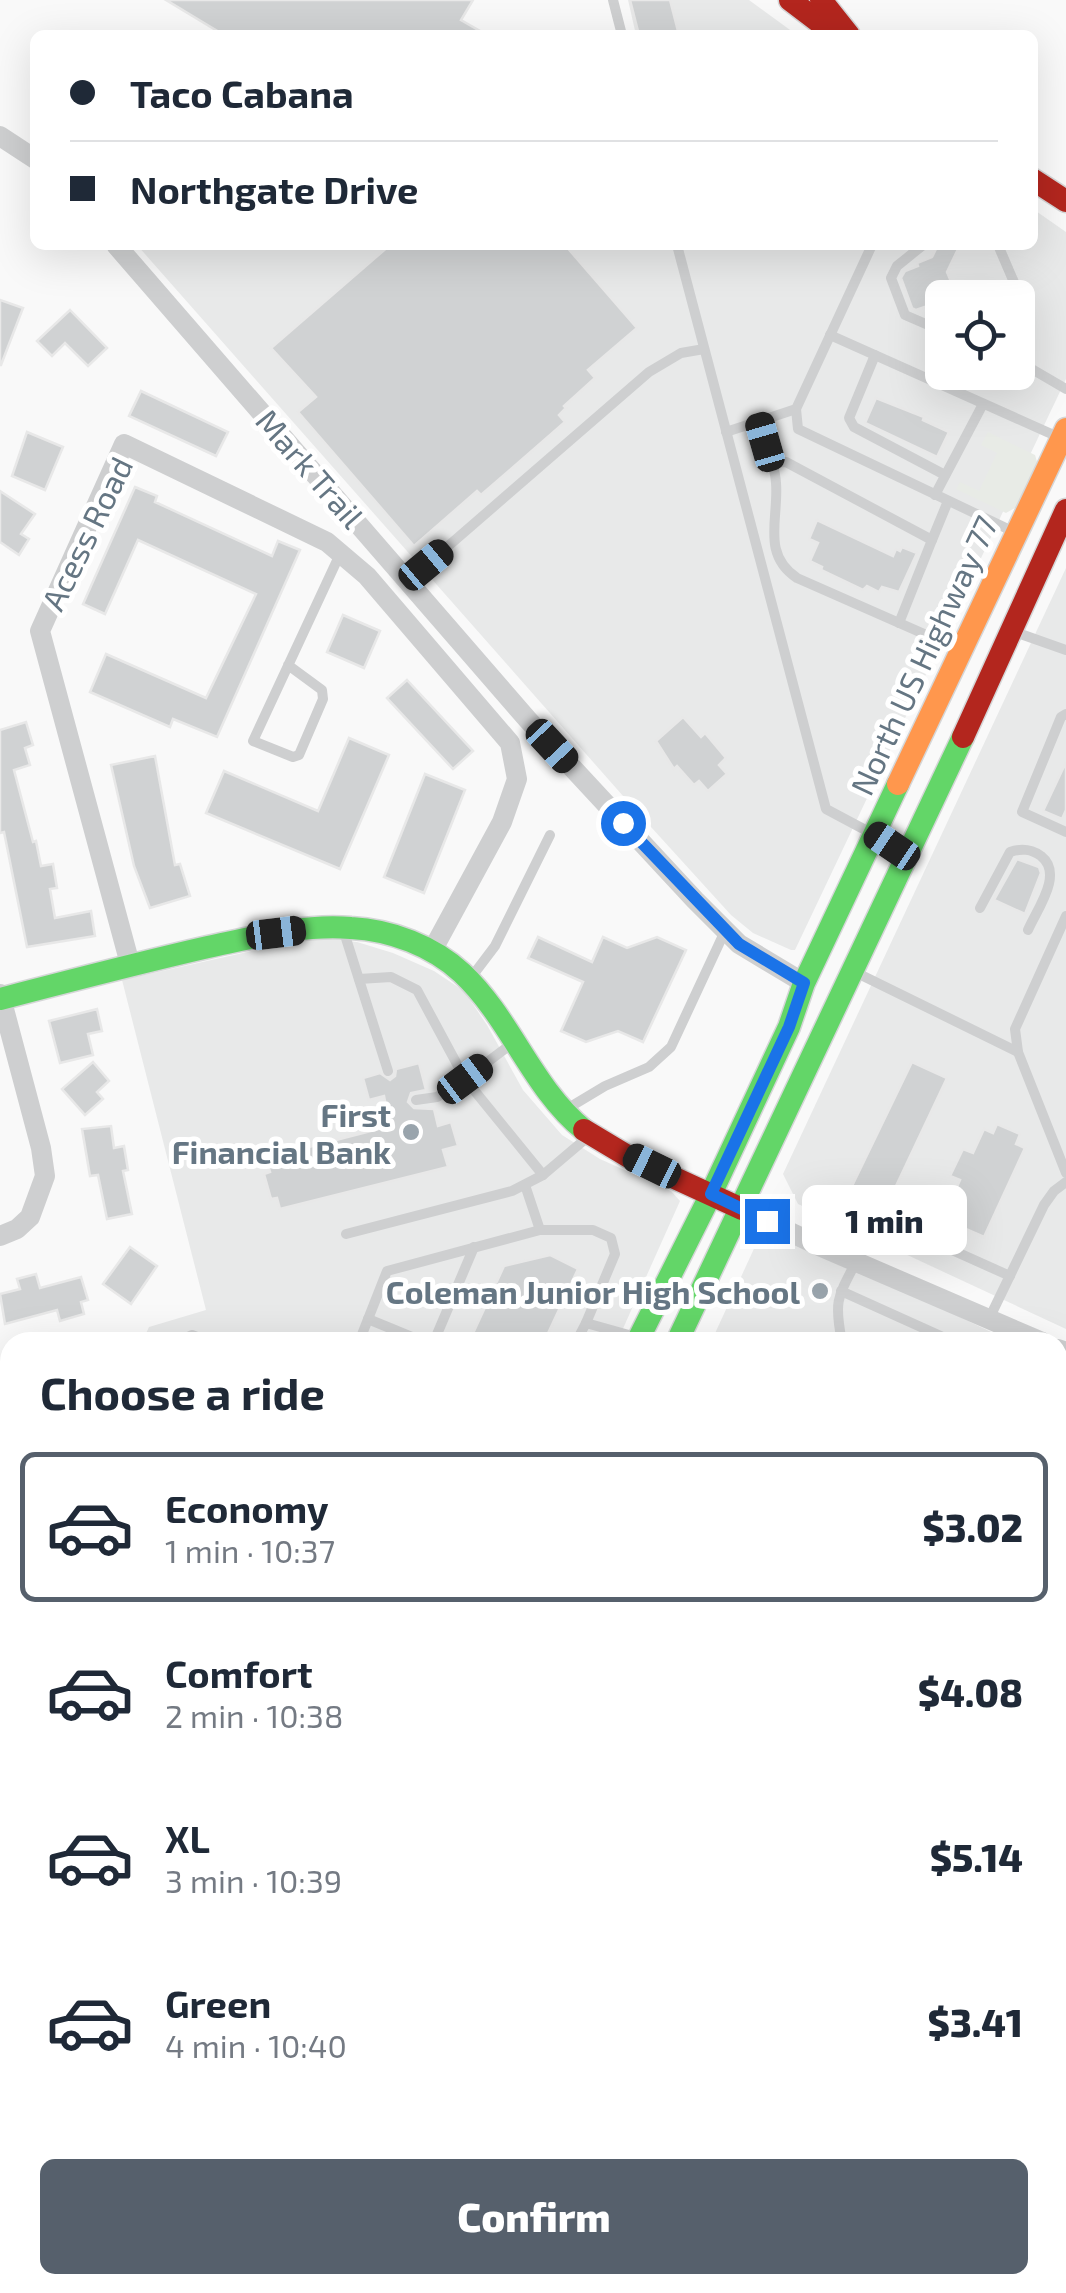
<!DOCTYPE html>
<meta charset="utf-8">
<style>
:root{--surface:#fff;--page:#f6f6f7;--text:#1f2937;--muted:#747a83;--line:#e0e1e3;--accent:#56606c}
body{margin:0;font-family:"Exo 2",sans-serif;background:var(--page);color:var(--text);height:100vh;display:flex;flex-direction:column;font-size:38px;white-space:nowrap}
*{box-sizing:border-box;margin:0}
p{font-size:32px;color:var(--muted)}
.icon{flex:none;width:55px;height:55px;fill:none;stroke:currentColor;stroke-width:2;stroke-linecap:round;stroke-linejoin:round}
.map{position:relative;flex:1;overflow:hidden}
.side{position:absolute;left:0px;top:1332px;width:1068px;height:962px;display:flex;flex-direction:column;background:var(--surface);border-radius:30px 30px 0 0;box-shadow:0 10px 40px #0002}
.side>*{flex:none}
.guide{position:absolute;left:30px;top:30px;width:1008px;height:220px;border-radius:15px;box-shadow:0 10px 40px #0002;display:grid;align-content:center;height:220px;padding:0 40px;background:var(--surface)}
.tools{position:absolute;left:925px;top:280px;display:grid;gap:20px}
.tools a{display:grid;place-items:center;width:110px;height:110px;border-radius:15px;background:var(--surface);box-shadow:0 10px 40px #0002;font-size:50px}
.end{position:absolute;width:45px;height:45px;margin:-22px;border:12px solid #1a73e8;background:#fff;box-shadow:0 0 0 5px #fff}
.from{border-radius:50%}
.bubble{position:absolute;height:70px;border-radius:15px;background:var(--surface);box-shadow:0 10px 40px #0002;font-size:32px;font-weight:800;line-height:70px;text-align:center}
.car{position:absolute;width:30px;height:60px;margin:-30px -15px;border-radius:12px;box-shadow:0 0 8px 2px #0007;background:linear-gradient(#222 24%,#8ab4d8 0 40%,#222 0 76%,#8ab4d8 0 86%,#222 0)}
.guide b{display:flex;align-items:center;gap:35px;height:95px;font-size:38px}
.guide b+b{border-top:2px solid var(--line)}
.guide i{width:25px;height:25px;background:var(--text)}
ul{padding:0;list-style:none}
li{display:flex;align-items:center;gap:30px;height:150px;margin:0 20px 15px;padding:0 20px;border:5px solid transparent;border-radius:15px}
li div{flex:1}
li b{display:block;font-size:38px}
li em{font-style:normal;font-weight:800}
li.current{border-color:var(--accent)}
li>.icon{width:90px;height:90px;stroke-width:1.5}
h2{padding:0 40px;font-size:45px;line-height:120px}
.primary-button{display:flex;gap:20px;margin-top:auto;padding:20px 40px}
.primary-button a{flex:1;height:115px;border-radius:15px;background:var(--accent);color:#fff;font-size:40px;font-weight:800;line-height:115px;text-align:center}
.map>svg:first-child{display:block}
.built{fill:#e8e9e9;fill-rule:evenodd}
.green{fill:#e8ebe6}
.building{fill:#d0d2d3;stroke:#e8e8e8;stroke-width:2.5}
.lines{fill:none;stroke-linecap:round;stroke-linejoin:round}
.fast-casing{stroke:#d5d6d7;stroke-width:25}
.slow-casing{stroke:#d5d6d7;stroke-width:25}
.jam-casing{stroke:#d5d6d7;stroke-width:25}
.lane{stroke:#cecfd0;stroke-width:10}
.street{stroke:#cecfd0;stroke-width:20}
.fast{stroke:#63d668;stroke-width:22}
.slow{stroke:#ff974d;stroke-width:22}
.jam{stroke:#b3261e;stroke-width:22}
.route{stroke:#1a73e8;stroke-width:12}
.poi-dot{fill:#99a4ac;stroke:#fff;stroke-width:4}
.labels{text-anchor:middle;dominant-baseline:central;stroke-width:10;stroke-linejoin:round;paint-order:stroke}
.street-label{font-size:32px;fill:#657683;stroke:#fff}
.poi-label{font-size:32px;font-weight:bold;fill:#657683;stroke:#fff;text-anchor:end}
</style>
<div class="map">
<svg width="1066" height="2293" viewBox="0 0 1066 2293">
<rect width="100%" height="100%" fill="#f9f9f9"/>
<g class="built">
<path d="M628,0h121l48,35h-161z"/>
<path d="M1033,209l33,23v147l-271,571h-4l-38,-17 -22,-18 -100,-110 -494,-560h895zM942,298h76v74h-76z"/>
<path d="M1066,568v761l-268,-125 -15,-30z"/>
<path d="M314,937l43,5 36,11 41,18 30,20 23,34 36,65 39,45 38,24 71,32 9,10 -63,141h-475l7,-15 57,-17 -84,-330z"/>
<path d="M775,1231l20,7 217,104h-301l47,-102z"/>
<path d="M1058,1364l8,4v925h-94l-17,-8h103z"/>
<path d="M10,1639v222l-10,-4v-196z"/>
<path d="M0,1914l10,5v366h179l-4,8h-185z"/>
<path d="M295,2285h522l18,8h-544z"/>
</g>
<path class="green" d="M988,432l47,23 4,14 -17,35 -16,9 -50,-24 4,-7 19,9 18,-38 -16,-8z"/>
<g class="building">
<path d="M166,0h307l-12,20 26,15h-263z"/>
<path d="M630,0h40l9,35h-40z"/>
<path d="M390,245h175l72,83 -49,42 7,8 -31,28 2,2 -7,7 6,7 -84,73 -4,-4 -63,55 -116,-134 18,-15 -45,-49z"/>
<path d="M938,245h22l-13,27 5,12 28,14h-38v3l-26,9 -4,-2 -11,-30 4,-7 13,-5 -1,-3 15,-6z"/>
<path d="M0,300l23,8 -22,57h-1z"/>
<path d="M70,310l37,38 -19,18 -23,-23 -13,13 -15,-15z"/>
<path d="M141,391l87,41 -12,24 -87,-40z"/>
<path d="M876,398l48,19 -1,3 26,12 -12,25 -72,-34z"/>
<path d="M27,432l36,15 -18,43 -33,-14z"/>
<path d="M135,487l22,9 -2,6 117,54 6,-15 22,9 -83,187 -44,-18 -3,8 -80,-35 16,-38 100,44 50,-104 -118,-54 -33,74 -22,-10z"/>
<path d="M0,491l35,23 -14,20 8,5 -10,16 -19,-13z"/>
<path d="M817,520l76,36 3,-7 4,2 2,-4 15,6 -18,39 -17,-5 -3,5 -12,-6 -4,4 -42,-20 1,-3 -12,-6 8,-18 -9,-4z"/>
<path d="M343,615l37,16 -16,37 -37,-16z"/>
<path d="M407,680l66,71 -20,18 -66,-71z"/>
<path d="M683,717l18,20 4,-4 21,25 -7,7 8,9 -19,17 -9,-10 -5,4 -17,-19 -3,3 -18,-28z"/>
<path d="M26,722l7,23 -8,3 5,17 -16,5 19,72 3,-1 5,25 12,-2 4,24 -7,1 5,29 36,-7 4,25 -68,11 -23,-115 -4,1v-103z"/>
<path d="M349,738l40,17 -49,114 -134,-56 18,-42 94,40z"/>
<path d="M155,756l20,109 5,-1 10,32 -40,12 -16,-42 -23,-101z"/>
<path d="M1066,762v48l-4,9 -19,-8z"/>
<path d="M425,774l40,16 -41,103 -40,-16z"/>
<path d="M1017,859l22,8 2,6 -16,41 -31,-14z"/>
<path d="M538,937l54,25 11,-25 24,11 30,-11 29,13 -43,92 -25,-11 -32,11 -25,-11 22,-49 -55,-24z"/>
<path d="M97,1009l5,22 -14,3 5,21 -33,8 -11,-42z"/>
<path d="M93,1062l16,19 -12,11 6,7 -18,16 -23,-26z"/>
<path d="M912,1062l35,16 -59,125 -36,-17z"/>
<path d="M419,1063l7,27 -15,3 -3,9 6,6 20,1 4,17 13,-4 7,24 -15,4 5,17 -168,42 -3,-11 -6,1 -7,-25 6,-2 -4,-14 124,-32 -6,-30 -15,4 -6,-22 17,-5 10,7 5,-4 1,-7z"/>
<path d="M997,1124l23,10 -4,10 9,4 -41,89 -41,-18 17,-39 -10,-4 13,-27 10,4 11,-24 9,4z"/>
<path d="M111,1126l3,22 10,-2 4,24 -5,1 9,43 -25,5 -9,-44 -8,1 -8,-47z"/>
<path d="M130,1247l27,19 -26,38 -28,-20z"/>
<path d="M550,1255l28,14 -34,73h-75l35,-76z"/>
<path d="M36,1274l4,14 41,-11 7,23 -7,2 3,12 -24,7 -3,-11 -52,14 -5,-30 20,-5 -3,-10z"/>
</g>
<g class="lines">
<g class="fast-casing">
<g id="fast">
<path d="M0,999c69,-18 138,-36 208,-52 47,-10 95,-23 143,-19 40,2 82,18 111,45 49,46 70,115 122,157"/>
<path d="M637,1342l74,-148 78,-167 15,-44 94,-199"/>
<path d="M677,1342l286,-605"/>
<path d="M212,2293l4,-8"/>
<path d="M252,2293l4,-8"/>
</g>
</g>
<g class="slow-casing">
<g id="slow">
<path d="M898,784l168,-355"/>
<path d="M884,2285l18,8"/>
</g>
</g>
<g class="jam-casing">
<g id="jam">
<path d="M790,0l46,35"/>
<path d="M821,0l28,35"/>
<path d="M1032,179l34,22"/>
<path d="M963,737l103,-227"/>
<path d="M584,1130l45,27 113,52"/>
</g>
</g>
<g class="lane">
<path d="M613,0l9,35"/>
<path d="M677,245l149,564 45,24"/>
<path d="M923,245l-26,21 -6,12 14,37 37,16"/>
<path d="M998,245l27,63 2,9 -9,30"/>
<path d="M830,335l226,101"/>
<path d="M875,355l-26,63 5,9 91,48"/>
<path d="M1018,361l48,28"/>
<path d="M796,409l2,20 212,101"/>
<path d="M759,421c5,19 16,42 17,62 3,35 -15,71 21,95l159,70"/>
<path d="M726,432l70,-23 76,-164"/>
<path d="M771,463l15,-1 146,78 16,-39"/>
<path d="M935,495l48,-91"/>
<path d="M409,580l240,-208 32,-19 23,-4"/>
<path d="M899,623l33,-83"/>
<path d="M1015,632l51,18"/>
<path d="M288,665l34,25 1,9 -24,56 -6,2 -40,-16 87,-187"/>
<path d="M1066,714l-5,3 -39,95 44,20"/>
<path d="M980,908l30,-56c12,-4 21,-3 31,4 23,18 -4,53 -13,74"/>
<path d="M1066,916l-51,113 3,23 48,121"/>
<path d="M343,929l45,142"/>
<path d="M857,973l161,79"/>
<path d="M359,979l32,-2 26,13 48,89 49,-37"/>
<path d="M470,979l25,-33 55,-111"/>
<path d="M416,1100l21,-3 28,-18 78,96"/>
<path d="M565,1110l40,-24 44,-19 22,-20 54,-116"/>
<path d="M525,1185l15,45h53l18,8 4,16 -29,69"/>
<path d="M883,1219l127,57"/>
<path d="M346,1234l166,-43 31,-16 46,-39"/>
<path d="M841,1291l113,51"/>
<path d="M368,1319l56,23"/>
<path d="M989,1319l55,-114 10,-14 12,-9"/>
<path d="M178,1342l14,-7 18,7"/>
<path d="M359,1342l28,-71 153,-41"/>
<path d="M429,1342l6,-3 39,-92"/>
<path d="M576,1342l10,-19 50,14"/>
<path d="M842,1342c-8,-40 -5,-44 14,-80"/>
<path d="M1058,1390l8,3"/>
<path d="M0,1404l10,-2"/>
<path d="M1058,1527l8,-1"/>
<path d="M0,1731l10,-22"/>
<path d="M1058,2099l8,4"/>
<path d="M0,2119l10,5"/>
<path d="M1058,2155l8,4"/>
<path d="M1058,2205l8,4"/>
<path d="M1058,2253l8,4"/>
<path d="M0,2285l13,8"/>
<path d="M61,2285l18,8"/>
<path d="M723,2292l1,1"/>
<path d="M174,2293l3,-8"/>
<path d="M327,2293l4,-8"/>
<path d="M383,2293l4,-8"/>
<path d="M637,2293l4,-8"/>
</g>
<g class="street">
<path d="M0,136l35,23"/>
<path d="M116,245l412,475 167,180 44,44 65,39"/>
<path d="M130,964l-90,-333 84,-187 203,98 40,34 143,167 7,36 -15,43 -70,129"/>
<path d="M0,994l41,154 4,28 -15,41 -13,12 -17,7"/>
<path d="M742,1209l75,36 225,97"/>
<path d="M1058,1349l8,3"/>
<path d="M0,1890l10,4"/>
</g>
<use href="#fast" class="fast"/>
<use href="#slow" class="slow"/>
<use href="#jam" class="jam"/>
</g>
<g class="lines">
<path class="route" d="M623,823l116,121 65,39 -15,44 -78,167 56,27"/>
</g>
<g class="poi-dot">
<circle cx="411" cy="1132" r="10"/>
<circle cx="820" cy="1291" r="10"/>
</g>
<g class="labels">
<g class="street-label">
<text transform="translate(311 468) rotate(49)">Mark Trail</text>
<text transform="translate(86 533) rotate(-64)">Acess Road</text>
<text transform="translate(923 655) rotate(-65)">North US Highway 77</text>
</g>
<g class="poi-label">
<text x="391" y="1114">First<tspan x="391" dy="37">Financial Bank</tspan></text>
<text x="800" y="1291">Coleman Junior High School</text>
</g>
</g>
</svg>
<div class="tools">
<a><svg class="icon" aria-label="locate" viewBox="0 0 24 24"><circle cx="12" cy="12" r="6"/><path d="M12 2v4M12 18v4M2 12h4M18 12h4"/></svg></a>
</div>
<i class="end from" style="left:623px;top:823px"></i>
<i class="end" style="left:767px;top:1221px"></i>
<div class="bubble" style="left:802px;top:1185px;width:165px">1 min</div>
<i class="car" style="left:765px;top:442px;rotate:344deg"></i>
<i class="car" style="left:426px;top:565px;rotate:50deg"></i>
<i class="car" style="left:552px;top:746px;rotate:137deg"></i>
<i class="car" style="left:892px;top:846px;rotate:304deg"></i>
<i class="car" style="left:276px;top:933px;rotate:83deg"></i>
<i class="car" style="left:465px;top:1079px;rotate:53deg"></i>
<i class="car" style="left:652px;top:1166px;rotate:296deg"></i>
<div class="guide">
<b><i class="from"></i>Taco Cabana</b>
<b><i></i>Northgate Drive</b>
</div>
<section class="side">
<h2>Choose a ride</h2>
<ul>
<li class="current"><svg class="icon" aria-label="car" viewBox="0 0 24 24"><path d="M5 17H2v-5l4-1 3-4h7l3 4 3 1v5h-3M9 17h6M6 11h13"/><circle cx="7" cy="17" r="2"/><circle cx="17" cy="17" r="2"/></svg><div><b>Economy</b><p>1 min · 10:37</p></div><em>$3.02</em></li>
<li><svg class="icon" aria-label="car" viewBox="0 0 24 24"><path d="M5 17H2v-5l4-1 3-4h7l3 4 3 1v5h-3M9 17h6M6 11h13"/><circle cx="7" cy="17" r="2"/><circle cx="17" cy="17" r="2"/></svg><div><b>Comfort</b><p>2 min · 10:38</p></div><em>$4.08</em></li>
<li><svg class="icon" aria-label="car" viewBox="0 0 24 24"><path d="M5 17H2v-5l4-1 3-4h7l3 4 3 1v5h-3M9 17h6M6 11h13"/><circle cx="7" cy="17" r="2"/><circle cx="17" cy="17" r="2"/></svg><div><b>XL</b><p>3 min · 10:39</p></div><em>$5.14</em></li>
<li><svg class="icon" aria-label="car" viewBox="0 0 24 24"><path d="M5 17H2v-5l4-1 3-4h7l3 4 3 1v5h-3M9 17h6M6 11h13"/><circle cx="7" cy="17" r="2"/><circle cx="17" cy="17" r="2"/></svg><div><b>Green</b><p>4 min · 10:40</p></div><em>$3.41</em></li>
</ul>
<div class="primary-button"><a>Confirm</a></div>
</section>
</div>
